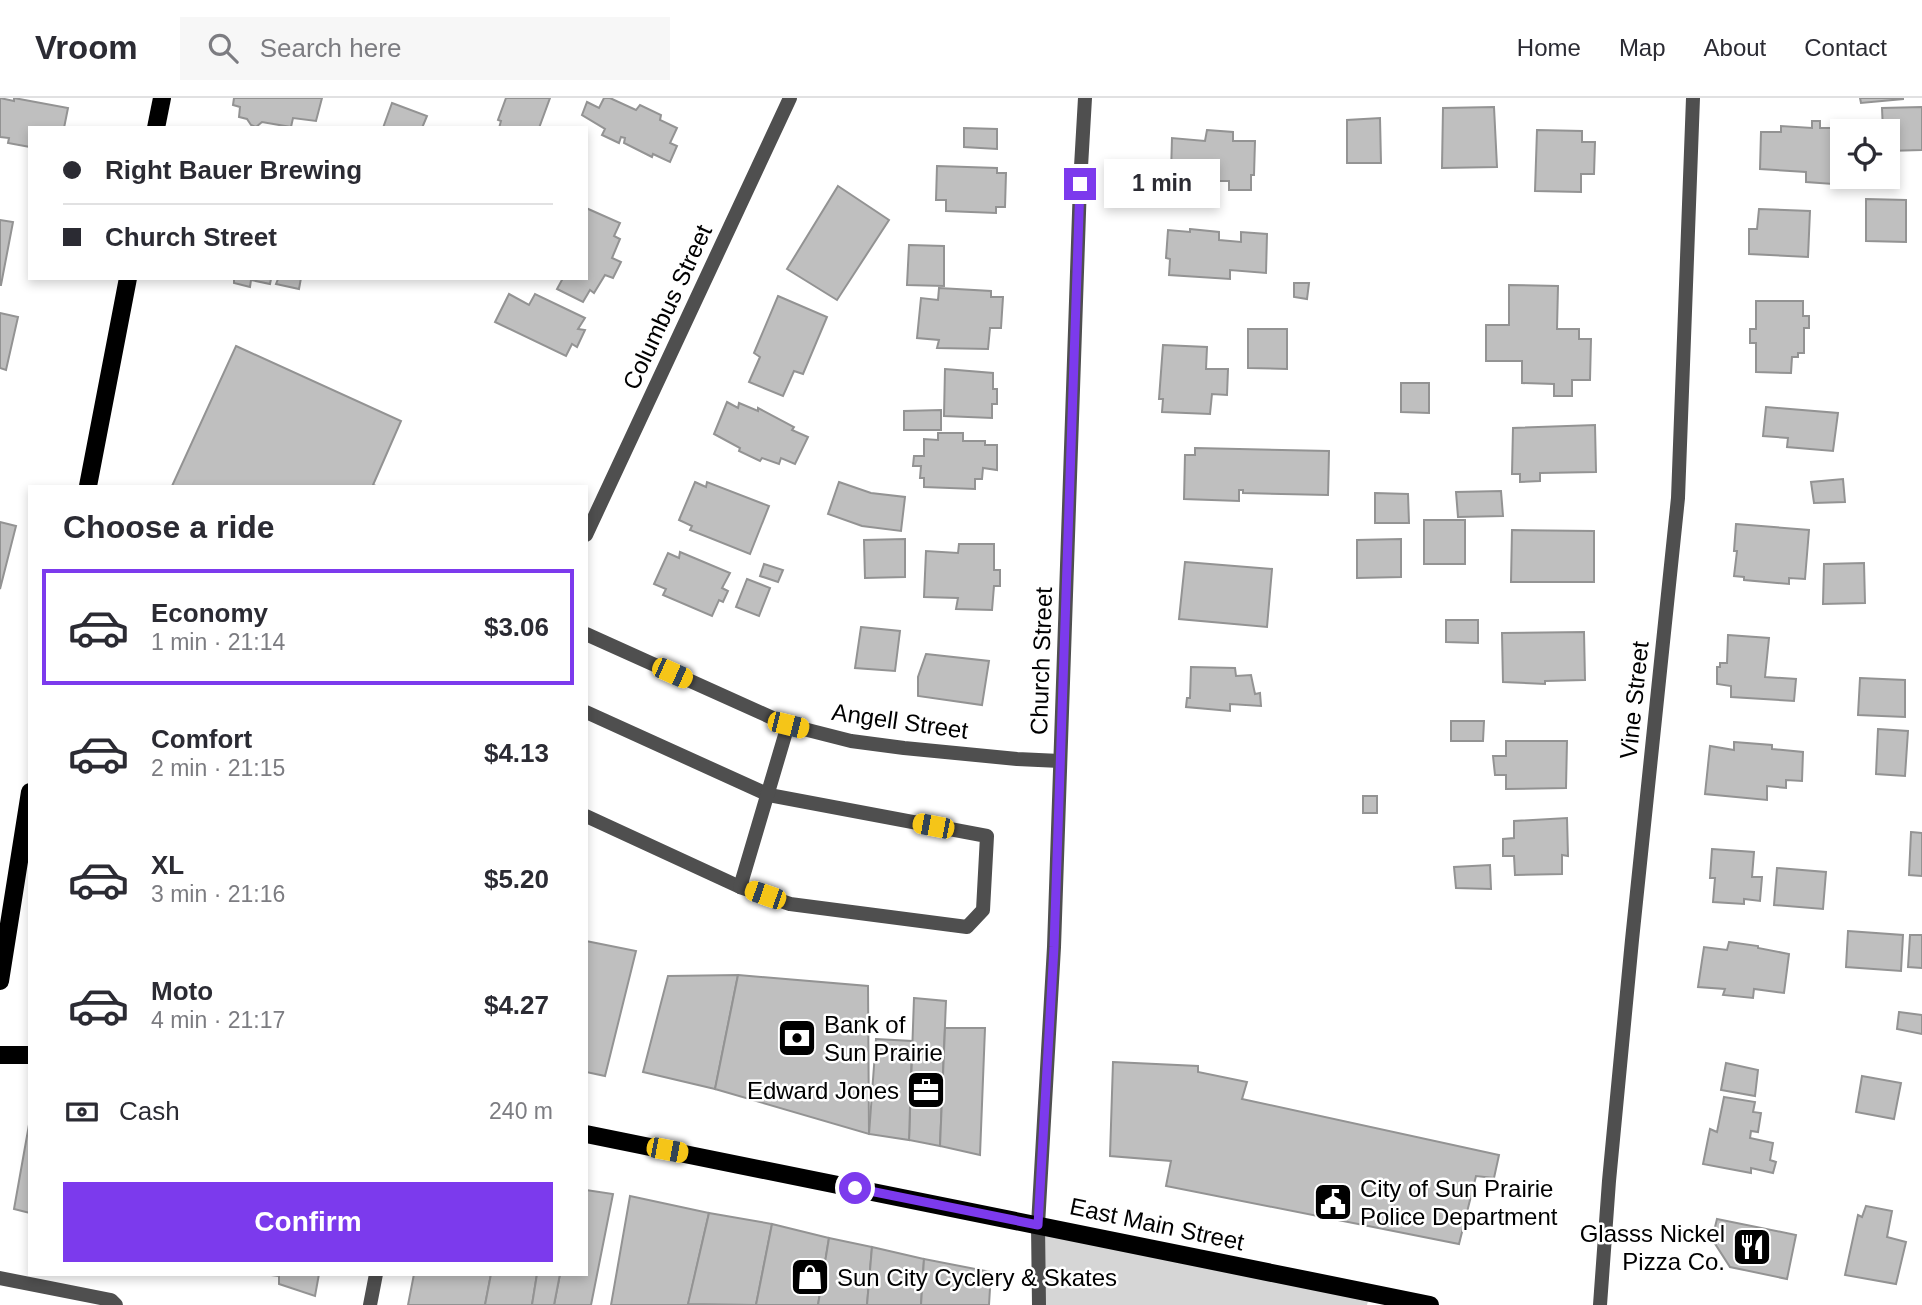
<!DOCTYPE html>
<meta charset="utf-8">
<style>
:root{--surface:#fff;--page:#f7f7f7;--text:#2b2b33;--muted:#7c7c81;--line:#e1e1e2;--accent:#7c3aed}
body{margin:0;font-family:Arial,sans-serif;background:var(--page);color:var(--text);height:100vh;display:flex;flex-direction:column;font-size:26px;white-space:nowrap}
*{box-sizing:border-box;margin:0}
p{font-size:23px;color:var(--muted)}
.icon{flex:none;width:38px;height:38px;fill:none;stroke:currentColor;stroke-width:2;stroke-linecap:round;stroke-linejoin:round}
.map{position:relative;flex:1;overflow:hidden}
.details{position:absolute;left:28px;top:387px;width:560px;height:791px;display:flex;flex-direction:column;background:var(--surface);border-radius:0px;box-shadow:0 4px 10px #0003}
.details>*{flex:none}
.top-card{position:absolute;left:28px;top:28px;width:560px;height:154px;border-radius:0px;box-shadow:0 4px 10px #0003;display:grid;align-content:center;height:154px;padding:0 35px;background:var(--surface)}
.fabs{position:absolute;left:1830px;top:21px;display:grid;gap:14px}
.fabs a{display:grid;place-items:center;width:70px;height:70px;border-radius:0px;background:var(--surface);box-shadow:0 4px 10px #0003;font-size:35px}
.end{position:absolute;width:32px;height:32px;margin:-16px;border:9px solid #7c3aed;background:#fff;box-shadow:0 0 0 4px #fff}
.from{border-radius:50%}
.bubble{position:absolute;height:49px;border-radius:0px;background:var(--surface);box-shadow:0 4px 10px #0003;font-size:23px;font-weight:800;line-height:49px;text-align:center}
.car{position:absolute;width:21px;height:42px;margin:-21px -10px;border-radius:9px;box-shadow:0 0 5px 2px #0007;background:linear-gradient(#f5c518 24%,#345 0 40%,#f5c518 0 76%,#345 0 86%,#f5c518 0)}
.top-card b{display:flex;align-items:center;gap:24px;height:66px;font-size:26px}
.top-card b+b{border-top:2px solid var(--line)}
.top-card i{width:18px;height:18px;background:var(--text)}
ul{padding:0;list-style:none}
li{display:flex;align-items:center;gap:21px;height:116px;margin:0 14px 10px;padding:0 21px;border:4px solid transparent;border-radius:0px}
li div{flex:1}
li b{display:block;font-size:26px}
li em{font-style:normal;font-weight:800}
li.selected{border-color:var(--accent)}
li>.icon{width:63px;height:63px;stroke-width:1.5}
h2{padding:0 35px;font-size:32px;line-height:84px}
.pay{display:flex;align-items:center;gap:18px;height:77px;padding:0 35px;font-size:26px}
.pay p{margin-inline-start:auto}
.action{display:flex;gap:14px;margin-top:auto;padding:14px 35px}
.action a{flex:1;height:80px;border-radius:0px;background:var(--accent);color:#fff;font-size:28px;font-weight:800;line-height:80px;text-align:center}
header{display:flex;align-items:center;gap:42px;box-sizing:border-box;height:98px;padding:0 35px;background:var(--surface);border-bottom:2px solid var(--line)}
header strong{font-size:33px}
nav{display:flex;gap:38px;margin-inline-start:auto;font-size:24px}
.search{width:490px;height:63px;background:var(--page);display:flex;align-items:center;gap:18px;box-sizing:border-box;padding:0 24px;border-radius:0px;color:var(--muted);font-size:26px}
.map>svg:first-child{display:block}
.green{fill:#d6d6d6}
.building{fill:#bfbfbf;stroke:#939393;stroke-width:2}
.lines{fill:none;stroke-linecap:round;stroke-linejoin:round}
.lane{stroke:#4f4f4f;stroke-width:14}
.street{stroke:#4f4f4f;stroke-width:14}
.primary{stroke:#000;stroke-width:18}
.route{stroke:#7c3aed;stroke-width:9}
.labels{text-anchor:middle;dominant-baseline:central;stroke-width:5;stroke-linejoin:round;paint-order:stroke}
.street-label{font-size:24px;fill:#000;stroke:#fff}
.poi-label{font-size:24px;fill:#000;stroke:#fff;text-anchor:start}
</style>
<header>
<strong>Vroom</strong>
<div class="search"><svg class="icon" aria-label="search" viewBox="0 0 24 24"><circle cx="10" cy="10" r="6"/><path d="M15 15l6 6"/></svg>Search here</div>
<nav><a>Home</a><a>Map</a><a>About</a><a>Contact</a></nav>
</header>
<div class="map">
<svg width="1922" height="1207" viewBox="0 0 1922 1207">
<rect width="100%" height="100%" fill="#fff"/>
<path class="green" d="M1038,1127l332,68 -3,12h-328z"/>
<g class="building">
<path d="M0,0l14,3v-3l54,10 -4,20h-34v19l-22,-4 1,-5 -9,-1z"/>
<path d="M234,0h88l-6,23 -23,-3 -2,9 -29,-5 -6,5 -5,-2 -4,-6 -8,-2 1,-10 -7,-2z"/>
<path d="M506,0h44l-11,30h-40l2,-7 -3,-1z"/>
<path d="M604,0h6l26,12 4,-5 21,10 -1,5 17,8 -7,15 7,3 -7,16 -17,-8 -1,3 -28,-14 1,-5 -4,-1 -2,6 -17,-8 3,-6 -23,-14 5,-13 12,6z"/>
<path d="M1860,0h43v1l-42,4z"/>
<path d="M392,5l35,13 -5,12h-39z"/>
<path d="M1494,9l3,60 -55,1 1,-60z"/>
<path d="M1922,9v43l-34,1v-20h-5l-1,-23z"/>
<path d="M1380,20l1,45h-34v-43z"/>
<path d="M1812,23h8v7h15l-2,56 -27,-2v-10l-46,-3 1,-37h20v-6l31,2z"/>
<path d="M964,30l33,1v20l-33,-2z"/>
<path d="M1207,32l26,2v9h22l-1,34h-3v15h-22v-9h-26v-6l-32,-1 1,-36 33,3z"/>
<path d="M1537,32l45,1v11h13l-1,32h-13v18l-46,-1z"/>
<path d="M937,68l60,2v5h9l-1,34h-9v6l-50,-2v-11h-10z"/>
<path d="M838,88l51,34 -52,80 -50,-31z"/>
<path d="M1866,101l40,1v42l-40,-1z"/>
<path d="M586,110l34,15 -6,13 6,3 -8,19 9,4 -8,16 -8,-3 -11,18 -4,-3 -7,12 -26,-13 6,-11h23z"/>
<path d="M1759,111l51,2 -2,46 -59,-3v-25h8z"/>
<path d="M0,122l13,2 -12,63h-1z"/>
<path d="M1190,131l29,3v8l22,2v-10l26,2 -1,39 -36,-3v9l-61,-4 1,-16 -4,-1 2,-28 22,2z"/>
<path d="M909,147l35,1v40l-37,-1z"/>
<path d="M234,180h67l-2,11 -23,-5 2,-5h-7l-1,5 -19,-4 -1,7 -16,-4z"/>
<path d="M1294,185h15l-2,16 -13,-2z"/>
<path d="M1509,187l49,1 -1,43h22v10h12l-1,41h-18v16h-18v-12l-32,-1v-22h-36v-36h23z"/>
<path d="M939,190l52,3v6h12l-2,31h-11l-2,21 -51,-1 2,-8 -22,-2 4,-40 17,2z"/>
<path d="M509,196l20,11 6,-11 50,24 -7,11 7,1 -8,17 -5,-3 -6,12 -71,-34z"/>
<path d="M778,198l49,21 -24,57 -9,-3 -11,25 -34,-14 11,-25 -6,-4z"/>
<path d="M1756,203h47v15h6v12h-5v25h-6v4h-6l-1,16 -35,-1v-29h-6v-14h6z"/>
<path d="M0,215l18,4 -12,53 -6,-2z"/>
<path d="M1248,231h39v40l-39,-1z"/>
<path d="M1163,247l44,2 -1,22h22l-1,26 -15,-1 -2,20 -48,-2 1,-13h-4z"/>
<path d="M236,248l165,75 -28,64 3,1h-204z"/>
<path d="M945,271l48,4v16h4v15h-5v14l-48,-2z"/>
<path d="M1401,285h28v30l-28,-1z"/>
<path d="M727,304l11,6 1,-5 19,8v-3l36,19 -2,3 16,7 -13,27 -14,-6 -2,6 -17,-6 -2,3 -21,-10 1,-3 -26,-14z"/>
<path d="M1766,309l72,6 -5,38 -46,-4 1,-9 -25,-2z"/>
<path d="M941,312v20h-37v-19z"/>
<path d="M1595,327l1,47 -56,1v8l-20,1v-8h-8l1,-46z"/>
<path d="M938,335h25v8h22v4h12v25l-14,-2 -1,11h-7v10l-51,-2v-9h-4l1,-12h-8l1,-10h10v-17l14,1z"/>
<path d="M1195,350l134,3 -1,44 -85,-2v-3h-4v11l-55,-2 1,-44h10z"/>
<path d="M1843,381l2,23 -31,1 -3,-21z"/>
<path d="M695,384l11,5 1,-5 62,24 -19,48 -60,-24 2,-4 -13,-6z"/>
<path d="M839,384l32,11 34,4 -4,34 -39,-5 -34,-12z"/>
<path d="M1501,393l2,25 -45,1 -2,-25z"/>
<path d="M1375,395l33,1 1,29h-34z"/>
<rect x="1424" y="422" width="41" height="44"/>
<path d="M0,424l16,4 -16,63z"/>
<path d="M1736,426l73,6 -4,49 -16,-1v6l-45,-4v-3l-10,-1 3,-25h-3z"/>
<path d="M1512,432l82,1v51h-83z"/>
<path d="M905,441v38l-40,1 -1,-38z"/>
<path d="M1401,441v38l-44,1v-38z"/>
<path d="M959,446h35v26h6v16h-6l-2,24 -36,-1 2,-11 -34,-1 2,-46 32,2z"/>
<path d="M680,454l50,21 -8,15 6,3 -5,11 -4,-2 -7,16 -49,-21 3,-6 -12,-5 14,-31 11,5z"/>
<path d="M1185,464l87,7 -5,58 -88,-8z"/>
<path d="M1864,465l1,40 -42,1 1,-40z"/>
<path d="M764,466l19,6 -5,12 -18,-6z"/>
<path d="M747,481l23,9 -11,28 -23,-9z"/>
<path d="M1446,522h32v23l-32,-1z"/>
<path d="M861,529l39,4 -5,40 -40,-3z"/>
<path d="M1584,534l1,48 -40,1v3l-42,-2 -1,-49z"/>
<path d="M1728,537l41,3 -4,39 31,2 -2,22 -63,-4v-11l-14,-2v-17h3v-4h7z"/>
<path d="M926,556l63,7 -7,44 -64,-9v-19z"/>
<path d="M1191,569l44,1 1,8 15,-1 4,19 5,-1 1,13 -31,-2v7l-44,-4 1,-9h3z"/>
<path d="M1860,580l45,2v37l-47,-2z"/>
<path d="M1451,623h33l-1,20h-32z"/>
<path d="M1878,631l30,2 -3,45 -29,-2z"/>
<path d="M1506,643h61l-1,47 -60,1v-14h-11l-2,-19h13z"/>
<path d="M1734,644l38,3v4l31,3 -1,29 -16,-1v8l-19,-2v14l-62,-6 5,-48 24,4z"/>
<rect x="1363" y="698" width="14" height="17"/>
<path d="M1567,720l1,38 -6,-1v19l-47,1 -1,-19h-11v-17l11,-1v-17z"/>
<path d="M1911,734l11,1v43l-13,-1z"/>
<path d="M1712,751l42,3 -2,25h10l-2,24 -16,-2v5l-31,-2 2,-24h-5z"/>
<path d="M1490,767l1,24 -35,-1 -2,-21z"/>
<path d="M1777,770l49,4 -3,37 -49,-4z"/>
<path d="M1848,833l55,4 -2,36 -55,-4z"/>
<path d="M1910,837h12v33l-14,-1z"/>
<path d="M586,843l50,10 -31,125 -19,-4z"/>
<path d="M1729,844l29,4v2l31,6 -5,39 -30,-4 -1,9 -30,-3 2,-6 -27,-2 6,-40 23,3z"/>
<path d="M738,877l-23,114 -72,-17 25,-96z"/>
<path d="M738,877l130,11 1,148 -154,-45z"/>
<path d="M914,900l32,3 -6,145 -31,-6z"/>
<path d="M1899,914l23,3v19l-25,-5z"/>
<path d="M945,930h40l-5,127 -40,-9z"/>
<path d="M876,941l36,2 -3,99 -40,-6z"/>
<path d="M1113,964l85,4v6l49,10 -5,17 257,56 -5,23 -18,-2 -17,68 -293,-58 5,-25 -61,-5z"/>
<path d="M1726,965l32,7 -3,26 -34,-6z"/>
<path d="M1862,978l39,7 -7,36 -38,-7z"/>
<path d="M1724,999l31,5 -2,10 8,1 -3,19 -7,-1 -1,7 23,5 -3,17 6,2 -3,11 -22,-5v5l-48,-9 7,-35 7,3z"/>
<path d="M30,1021v99v-5l-16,-4z"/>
<path d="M586,1092l27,4 -22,111h-37l6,-31h26z"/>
<path d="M630,1098l79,17 -21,92h-77z"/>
<path d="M1866,1108l26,5 -5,26 19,5 -10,42 -51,-9 13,-60 4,2z"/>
<path d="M709,1115l63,11 -16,81 -68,-1z"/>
<path d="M1717,1121l79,16 -9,44 -57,-12 -18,-28z"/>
<path d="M772,1126l57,14 -11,67h-62z"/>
<path d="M829,1140l43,9 -5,58h-49z"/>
<path d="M872,1149l52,12 -3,46h-54z"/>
<path d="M924,1161l67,13 -2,33h-68z"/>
<path d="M319,1176l-4,22 -36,-12v-8l-8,-1z"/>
<path d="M414,1176h77l-6,31h-77z"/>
<path d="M491,1176h46l-5,31h-47z"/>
<path d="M537,1176h23l-6,31h-22z"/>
</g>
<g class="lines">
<g class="lane">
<path d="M586,614l183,83 218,41 -4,74 -16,17 -177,-23 -50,-17 -154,-71"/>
<path d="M740,789l48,-162"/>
<path d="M0,1180l111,22 5,5"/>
</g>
<g class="street">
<path d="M586,437l204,-437"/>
<path d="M586,536l202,91 63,16 53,7 113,11 43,2"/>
<path d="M370,1207l6,-31"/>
<path d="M1039,1207l-1,-80 16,-278 26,-763 5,-86"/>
<path d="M1600,1207l9,-124 23,-241 46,-442 15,-400"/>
</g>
<g class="primary">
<path d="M156,30l6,-30"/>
<path d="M88,388l40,-208"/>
<path d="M0,883l30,-189"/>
<path d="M0,957h30"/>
<path d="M586,1036l844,171"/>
</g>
</g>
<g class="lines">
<path class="route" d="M855,1090l183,37 16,-278 26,-763"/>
</g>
<defs>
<g id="bank-square" transform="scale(2.0125)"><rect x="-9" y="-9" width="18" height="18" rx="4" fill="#000" stroke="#fff"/><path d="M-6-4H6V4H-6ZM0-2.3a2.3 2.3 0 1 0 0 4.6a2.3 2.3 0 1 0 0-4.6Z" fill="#fff"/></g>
<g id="office-square" transform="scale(2.0125)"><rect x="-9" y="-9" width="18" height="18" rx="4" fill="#000" stroke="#fff"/><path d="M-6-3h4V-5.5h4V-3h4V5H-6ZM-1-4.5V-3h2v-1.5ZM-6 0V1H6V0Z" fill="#fff"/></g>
<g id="civic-square" transform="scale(2.0125)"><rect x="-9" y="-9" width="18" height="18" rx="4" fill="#000" stroke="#fff"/><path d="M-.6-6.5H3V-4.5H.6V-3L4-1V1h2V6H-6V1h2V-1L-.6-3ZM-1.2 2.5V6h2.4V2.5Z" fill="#fff"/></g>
<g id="restaurant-square" transform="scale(2.0125)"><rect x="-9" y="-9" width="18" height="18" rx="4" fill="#000" stroke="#fff"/><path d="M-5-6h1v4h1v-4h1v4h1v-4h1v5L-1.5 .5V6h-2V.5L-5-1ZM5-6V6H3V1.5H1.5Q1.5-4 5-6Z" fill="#fff"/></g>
<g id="shop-square" transform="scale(2.0125)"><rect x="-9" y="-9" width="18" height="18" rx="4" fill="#000" stroke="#fff"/><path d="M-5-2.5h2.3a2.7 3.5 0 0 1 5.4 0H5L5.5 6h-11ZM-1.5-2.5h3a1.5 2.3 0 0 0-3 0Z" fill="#fff"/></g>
</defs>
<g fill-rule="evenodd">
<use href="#bank-square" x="797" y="940"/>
<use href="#office-square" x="926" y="992"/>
<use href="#civic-square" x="1333" y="1104"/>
<use href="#restaurant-square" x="1752" y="1149"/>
<use href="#shop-square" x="810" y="1179"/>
</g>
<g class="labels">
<g class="street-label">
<text transform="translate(667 209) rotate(-65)">Columbus Street</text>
<text transform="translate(1041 563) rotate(-88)">Church Street</text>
<text transform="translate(1634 602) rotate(-84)">Vine Street</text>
<text transform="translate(900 623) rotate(8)">Angell Street</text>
<text transform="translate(1157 1126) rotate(12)">East Main Street</text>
</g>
<g class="poi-label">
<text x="824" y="926">Bank of<tspan x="824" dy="28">Sun Prairie</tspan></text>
<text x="899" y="992" text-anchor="end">Edward Jones</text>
<text x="1360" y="1090">City of Sun Prairie<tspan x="1360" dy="28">Police Department</tspan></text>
<text x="1725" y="1135" text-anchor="end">Glasss Nickel<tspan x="1725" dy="28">Pizza Co.</tspan></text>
<text x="837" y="1179">Sun City Cyclery &amp; Skates</text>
</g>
</g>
</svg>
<div class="fabs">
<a><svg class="icon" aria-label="locate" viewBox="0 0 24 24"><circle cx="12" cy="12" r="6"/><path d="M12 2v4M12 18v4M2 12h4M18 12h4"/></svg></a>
</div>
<i class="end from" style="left:855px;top:1090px"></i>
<i class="end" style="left:1080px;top:86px"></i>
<div class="bubble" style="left:1104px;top:61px;width:116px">1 min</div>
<i class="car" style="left:672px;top:575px;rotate:114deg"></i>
<i class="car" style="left:788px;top:627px;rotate:104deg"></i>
<i class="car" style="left:933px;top:728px;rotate:281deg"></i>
<i class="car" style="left:765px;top:797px;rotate:289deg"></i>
<i class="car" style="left:667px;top:1052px;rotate:101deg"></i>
<div class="top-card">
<b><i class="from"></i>Right Bauer Brewing</b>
<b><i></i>Church Street</b>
</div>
<section class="details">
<h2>Choose a ride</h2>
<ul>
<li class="selected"><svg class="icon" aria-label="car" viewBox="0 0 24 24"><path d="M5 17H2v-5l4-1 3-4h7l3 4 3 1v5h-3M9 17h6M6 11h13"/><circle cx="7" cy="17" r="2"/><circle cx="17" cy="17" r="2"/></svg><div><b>Economy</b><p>1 min · 21:14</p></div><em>$3.06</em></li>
<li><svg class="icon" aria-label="car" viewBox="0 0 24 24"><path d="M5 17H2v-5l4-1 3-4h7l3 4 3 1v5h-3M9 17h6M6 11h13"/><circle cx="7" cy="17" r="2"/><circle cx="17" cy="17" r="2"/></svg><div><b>Comfort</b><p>2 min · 21:15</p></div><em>$4.13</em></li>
<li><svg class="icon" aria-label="car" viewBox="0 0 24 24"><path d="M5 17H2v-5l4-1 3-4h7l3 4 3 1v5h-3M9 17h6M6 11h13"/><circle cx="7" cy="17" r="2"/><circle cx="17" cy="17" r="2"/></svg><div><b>XL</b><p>3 min · 21:16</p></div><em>$5.20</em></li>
<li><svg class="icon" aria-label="car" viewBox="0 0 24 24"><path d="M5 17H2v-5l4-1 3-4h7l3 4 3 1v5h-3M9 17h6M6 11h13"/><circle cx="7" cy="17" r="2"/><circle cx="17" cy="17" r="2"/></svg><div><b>Moto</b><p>4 min · 21:17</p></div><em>$4.27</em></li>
</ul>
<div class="pay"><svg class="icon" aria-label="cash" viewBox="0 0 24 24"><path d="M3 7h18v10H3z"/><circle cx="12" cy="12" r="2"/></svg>Cash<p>240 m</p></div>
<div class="action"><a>Confirm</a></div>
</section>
</div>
